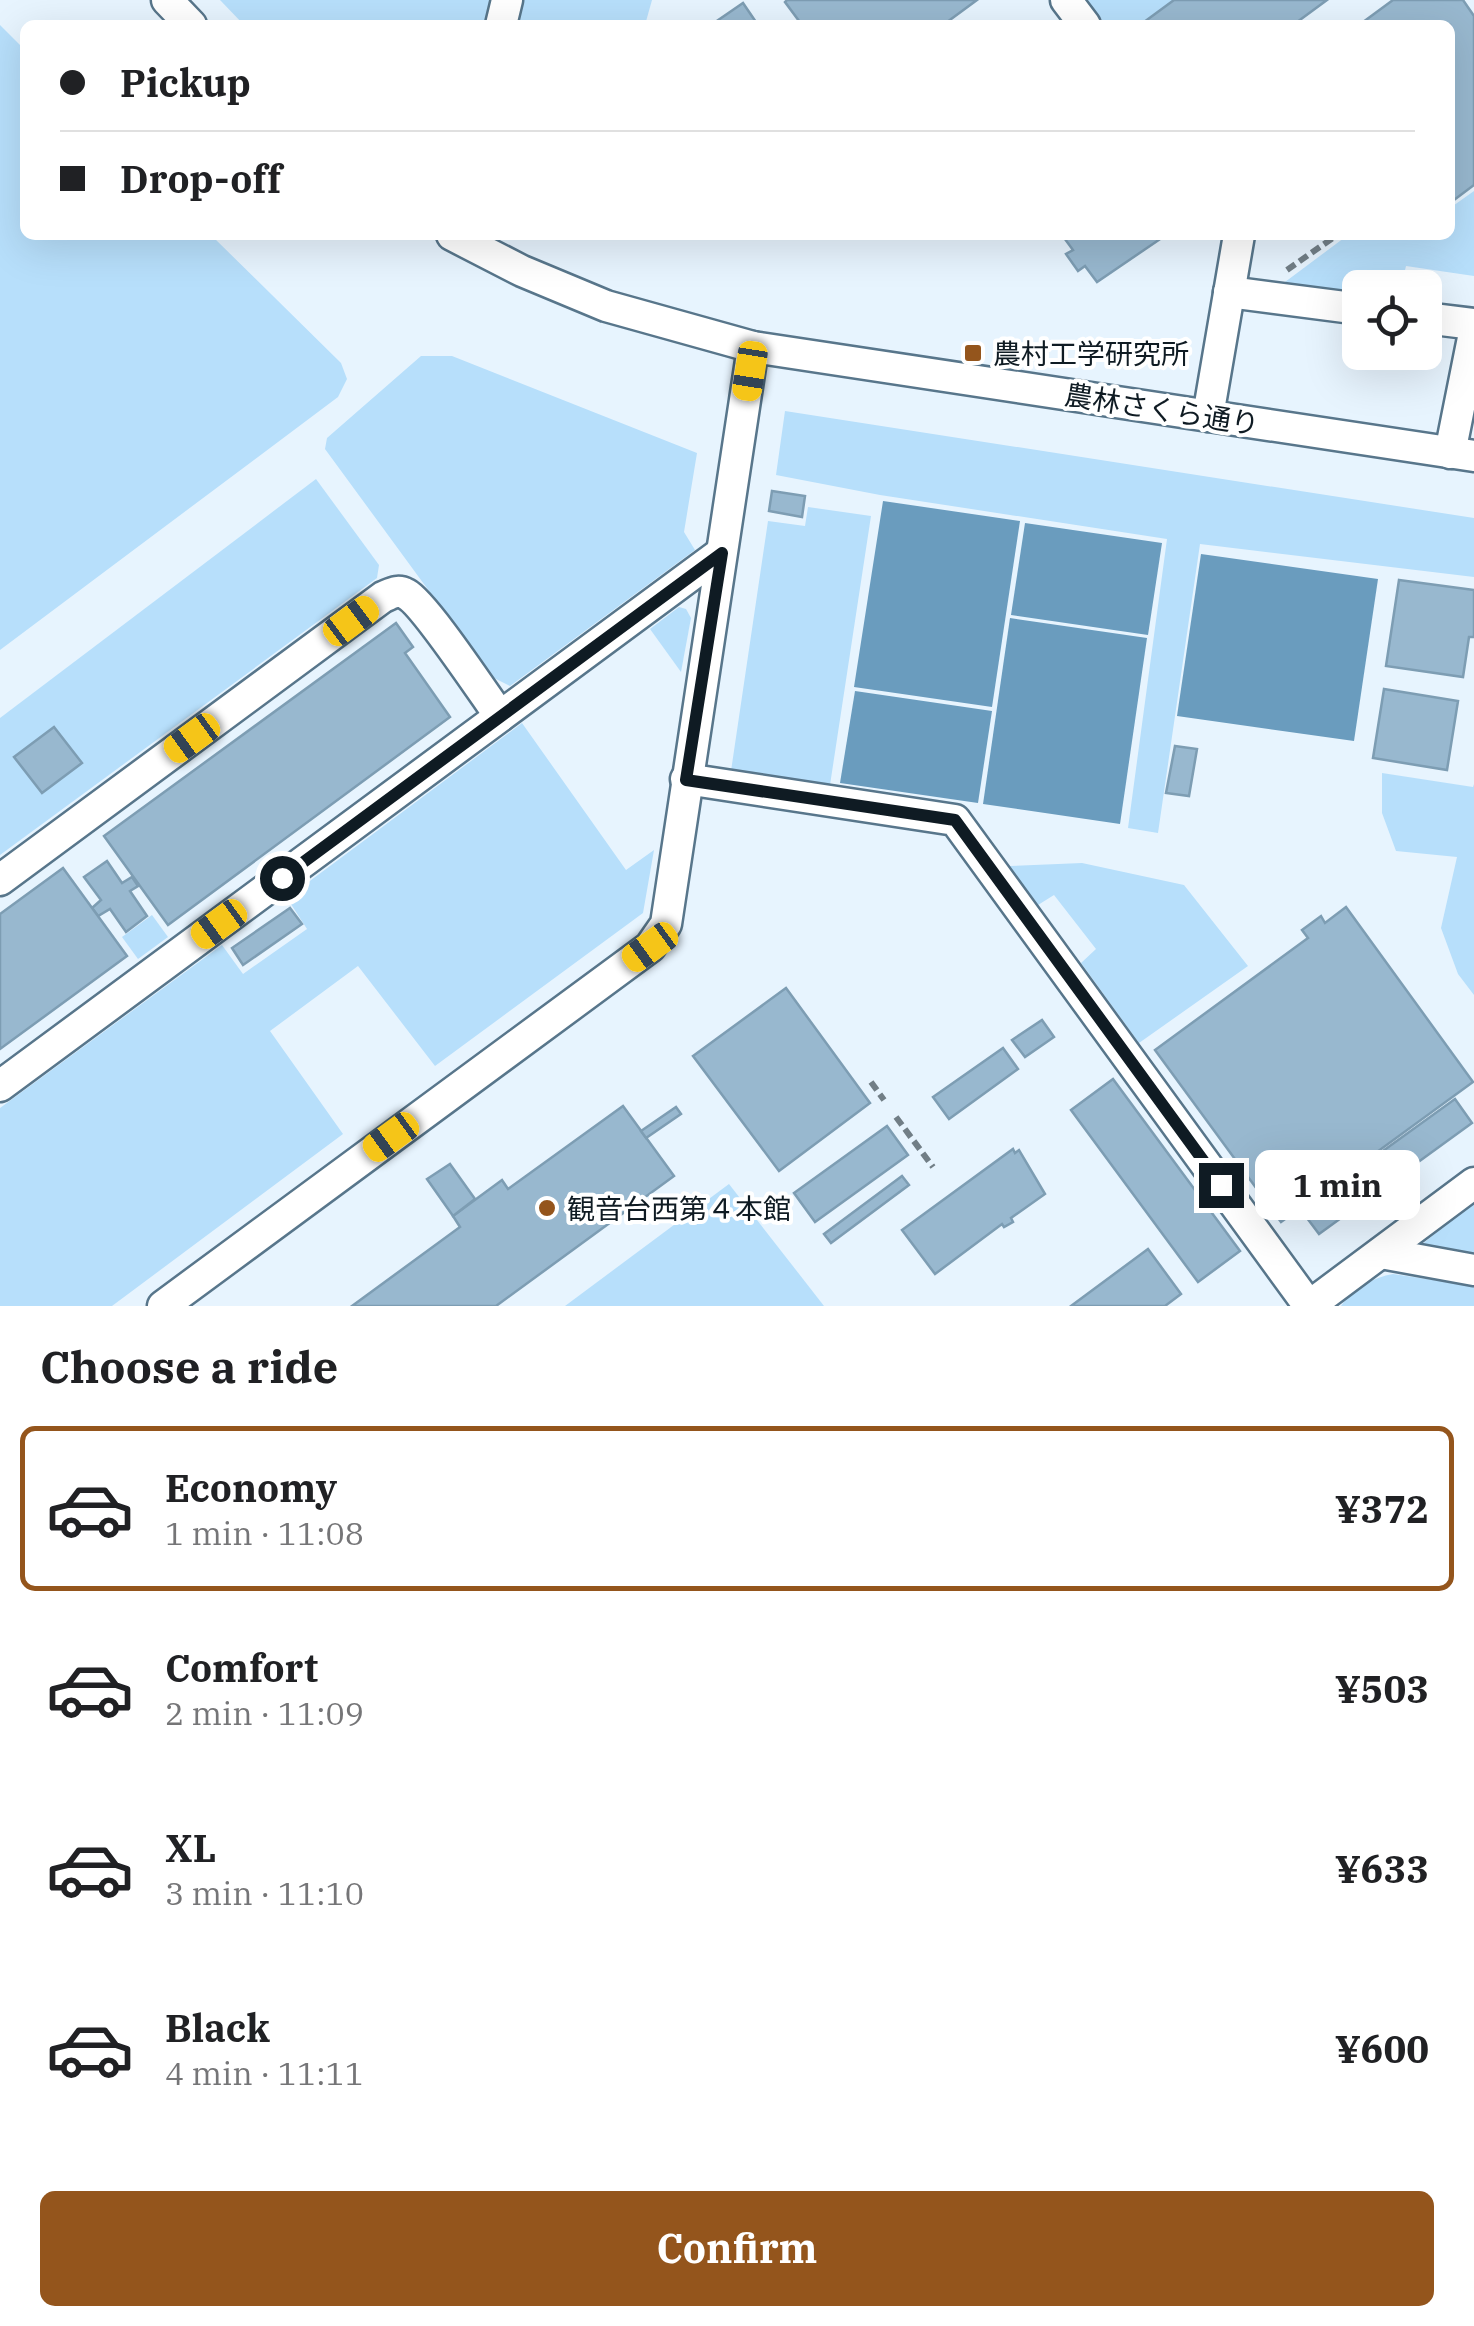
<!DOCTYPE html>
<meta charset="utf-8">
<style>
:root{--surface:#fff;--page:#f2f2f2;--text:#202124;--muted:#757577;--line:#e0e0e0;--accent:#94551c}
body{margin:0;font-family:"IBM Plex Serif","Noto Sans JP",serif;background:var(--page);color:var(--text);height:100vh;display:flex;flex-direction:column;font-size:38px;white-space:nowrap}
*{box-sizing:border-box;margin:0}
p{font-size:32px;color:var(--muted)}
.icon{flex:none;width:55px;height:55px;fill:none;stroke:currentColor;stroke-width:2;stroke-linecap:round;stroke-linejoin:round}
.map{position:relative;height:1306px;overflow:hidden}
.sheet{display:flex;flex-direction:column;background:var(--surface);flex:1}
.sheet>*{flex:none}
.banner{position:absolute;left:20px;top:20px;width:1435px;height:220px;border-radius:15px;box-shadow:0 10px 40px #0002;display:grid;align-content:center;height:220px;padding:0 40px;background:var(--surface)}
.buttons{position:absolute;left:1342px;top:270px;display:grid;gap:20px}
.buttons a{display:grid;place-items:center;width:100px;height:100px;border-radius:15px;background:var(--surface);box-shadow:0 10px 40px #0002;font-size:50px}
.end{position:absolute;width:45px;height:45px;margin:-22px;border:12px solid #0f1b23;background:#fff;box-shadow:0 0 0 5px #fff}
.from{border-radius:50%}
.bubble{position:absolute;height:70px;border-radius:15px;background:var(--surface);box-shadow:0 10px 40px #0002;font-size:32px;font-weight:700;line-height:70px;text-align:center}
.car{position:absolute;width:30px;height:60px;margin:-30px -15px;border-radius:12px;box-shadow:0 0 8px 2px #0007;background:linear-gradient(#f5c518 24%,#345 0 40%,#f5c518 0 76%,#345 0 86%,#f5c518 0)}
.banner b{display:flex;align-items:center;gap:35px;height:95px;font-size:38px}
.banner b+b{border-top:2px solid var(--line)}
.banner i{width:25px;height:25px;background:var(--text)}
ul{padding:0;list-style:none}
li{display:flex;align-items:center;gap:30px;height:165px;margin:0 20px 15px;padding:0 20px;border:5px solid transparent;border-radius:15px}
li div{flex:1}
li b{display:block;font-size:38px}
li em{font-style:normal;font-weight:700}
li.current{border-color:var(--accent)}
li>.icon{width:90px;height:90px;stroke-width:1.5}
h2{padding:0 40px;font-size:45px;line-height:120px}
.button{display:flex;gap:20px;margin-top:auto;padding:20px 40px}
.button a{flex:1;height:115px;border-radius:15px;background:var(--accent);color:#fff;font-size:40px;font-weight:700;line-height:115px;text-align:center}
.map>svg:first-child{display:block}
.green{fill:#b7dffb}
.water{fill:#6a9cbe}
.building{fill:#98b8cf;stroke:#7d9db3;stroke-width:2.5}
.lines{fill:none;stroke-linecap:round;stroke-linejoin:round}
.minor-casing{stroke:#58768b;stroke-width:35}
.path{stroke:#717e86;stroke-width:6;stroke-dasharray:10 5;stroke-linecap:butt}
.minor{stroke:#fff;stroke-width:30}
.route{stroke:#0f1b23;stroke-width:12}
.poi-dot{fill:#94551c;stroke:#fff;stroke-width:4}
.labels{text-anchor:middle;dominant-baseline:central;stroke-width:8;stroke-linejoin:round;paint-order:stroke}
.poi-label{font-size:28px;fill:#0f1b23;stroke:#fff;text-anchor:start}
.street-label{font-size:28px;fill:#0f1b23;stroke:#fff}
</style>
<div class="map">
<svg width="1474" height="1306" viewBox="0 0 1474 1306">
<rect width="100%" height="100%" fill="#e7f4fe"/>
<g class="green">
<path d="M220,0h271l-6,25h-241z"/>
<path d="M523,0h129l-7,25h-129z"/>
<path d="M1086,0h88l-34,25h-34z"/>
<path d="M0,25l25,25v185h186l130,128 6,16 -9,18 -338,253z"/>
<path d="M1474,191v85l-68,-10 -5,21 -41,1v9l-79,-12 67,-50h102v-27z"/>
<path d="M421,356h31l245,97 -13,79 11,18 -185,136 -18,-9 -167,-228 2,-11z"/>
<path d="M785,411l689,107v59l-274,-33 -42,289 -30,-5 39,-289 -287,-44 -104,-20z"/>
<path d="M316,479l63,86 -2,13 -377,277v-137z"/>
<path d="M808,507l63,9 -41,269 -99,-14 37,-250 37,5z"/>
<path d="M679,607l7,2 5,9 -10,54 -31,-43z"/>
<path d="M522,723l104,147 28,-20 -11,63 -208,153 -77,-100 -88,65 73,103 -231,172h-112v-198l222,-163 21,29 64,-45 -20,-31z"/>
<path d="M1382,773l91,14 1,-3v211l-16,-21 -17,-46 16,-71 -61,-6 -14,-38z"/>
<path d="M1082,863l102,22 64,81 -109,77 -58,-80 15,-14 -42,-54 -16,10 -29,-39z"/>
<path d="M152,915l16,22 -30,22 -16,-22z"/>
<path d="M729,1184l95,122h-259z"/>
<path d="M1474,1202v52l-53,-9z"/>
<path d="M1393,1274l81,12v20h-133c10,-16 33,-29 52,-32z"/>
</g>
<g class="water">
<path d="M883,501l137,20 -28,186 -138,-20z"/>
<path d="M1025,523l137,20 -14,92 -137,-20z"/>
<path d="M1201,554l177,25 -24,162 -177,-25z"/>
<path d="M1010,618l137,20 -27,186 -137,-20z"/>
<path d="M855,691l137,20 -14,92 -138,-20z"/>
</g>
<g class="building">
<path d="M787,0h190l-34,25h-141l-17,-23z"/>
<path d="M1174,0h153l-34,25h-153z"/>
<path d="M1393,0h70l11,16v169l-24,18v-178h-91z"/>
<path d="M743,3l15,22h-47z"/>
<path d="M1062,235h104l-69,47 -12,-16 -7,5 -12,-17 7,-4z"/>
<path d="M772,491l33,5 -3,21 -33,-6z"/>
<path d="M1399,580l75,10v47h-5l-6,40 -77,-11z"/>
<path d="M396,623l17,24 -8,6 45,64 -282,208 -64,-89z"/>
<path d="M1384,689l74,12 -11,69 -74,-12z"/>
<path d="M54,727l28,36 -40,30 -28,-36z"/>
<path d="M1175,746l22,3 -8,47 -23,-3z"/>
<path d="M107,861l15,22 10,-6 6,9 -8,5 17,25 -21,16 -16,-23 -12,7 -6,-8 9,-8 -17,-23z"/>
<path d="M63,868l64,88 -127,93v-135z"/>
<path d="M1346,907l127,175 -192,140 -126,-172 153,-112 -6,-8 19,-14 4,7z"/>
<path d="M290,908l12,16 -59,41 -11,-17z"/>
<path d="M786,988l84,115 -91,68 -86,-115z"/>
<path d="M1042,1020l12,17 -29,20 -13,-17z"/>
<path d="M1003,1048l15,21 -69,50 -16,-22z"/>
<path d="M1113,1079l127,172 -42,31 -127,-172z"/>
<path d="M1455,1099l17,24 -153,111 -18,-24z"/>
<path d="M623,1106l51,70 -178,130h-144l108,-79 -7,-11 49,-36 6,9z"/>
<path d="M676,1107l5,7 -35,24 -5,-7z"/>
<path d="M887,1126l21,29 -93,67 -21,-29z"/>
<path d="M1013,1149l2,4 4,-3 26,44 -34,24 2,4 -9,5 -2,-3 -67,50 -33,-44z"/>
<path d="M450,1164l25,35 -22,17 -26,-37z"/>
<path d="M902,1176l7,9 -78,58 -7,-9z"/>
<path d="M1148,1249l33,45 -16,12h-94z"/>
</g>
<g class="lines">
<g class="minor-casing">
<g id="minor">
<path d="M167,0l24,25"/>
<path d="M1066,0l19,25"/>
<path d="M501,25l6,-25"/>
<path d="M452,235l70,36 84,35 147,41 721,109"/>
<path d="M1229,292l131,17"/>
<path d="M1425,318l49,6"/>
<path d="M1208,416l31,-181"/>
<path d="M1450,453l24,-120"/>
<path d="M686,779l269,41 354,486"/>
<path d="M0,880l383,-283c8,-3 14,-8 23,-3 18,9 78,100 94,122"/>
<path d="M0,1086l721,-533"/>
<path d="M1381,1253l93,17"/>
<path d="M163,1306l487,-359 16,-23 87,-577"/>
<path d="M1309,1306l165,-123"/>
</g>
</g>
<g class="path">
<path d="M1287,270l50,-35"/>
<path d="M871,1082l13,18"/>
<path d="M896,1117l37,50"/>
</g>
<use href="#minor" class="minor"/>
</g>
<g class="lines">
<path class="route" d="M282,878l440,-325 -36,227 269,40 266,365"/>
</g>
<g class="poi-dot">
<rect x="963" y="343" width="20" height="20" rx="5"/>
<circle cx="547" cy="1208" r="10"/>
</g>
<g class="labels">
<g class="poi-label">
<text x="993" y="353">農村工学研究所</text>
<text x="567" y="1208">観音台西第４本館</text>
</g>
<g class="street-label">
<text transform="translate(1162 409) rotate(9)">農林さくら通り</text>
</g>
</g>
</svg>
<div class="buttons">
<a><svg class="icon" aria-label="locate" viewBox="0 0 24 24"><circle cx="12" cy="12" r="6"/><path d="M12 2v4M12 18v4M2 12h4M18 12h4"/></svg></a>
</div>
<i class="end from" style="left:282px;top:878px"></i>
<i class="end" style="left:1221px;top:1185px"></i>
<div class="bubble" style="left:1255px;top:1150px;width:165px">1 min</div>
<i class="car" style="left:750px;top:371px;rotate:189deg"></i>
<i class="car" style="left:351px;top:621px;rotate:53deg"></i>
<i class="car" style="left:192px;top:738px;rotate:234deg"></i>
<i class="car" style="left:219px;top:924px;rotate:234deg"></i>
<i class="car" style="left:650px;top:947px;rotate:234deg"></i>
<i class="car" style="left:391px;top:1137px;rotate:234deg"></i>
<div class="banner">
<b><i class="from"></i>Pickup</b>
<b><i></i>Drop-off</b>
</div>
</div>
<section class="sheet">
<h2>Choose a ride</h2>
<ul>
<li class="current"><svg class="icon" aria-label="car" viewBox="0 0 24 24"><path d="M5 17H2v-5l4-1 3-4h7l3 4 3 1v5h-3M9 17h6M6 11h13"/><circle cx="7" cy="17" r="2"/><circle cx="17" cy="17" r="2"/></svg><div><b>Economy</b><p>1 min · 11:08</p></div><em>¥372</em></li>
<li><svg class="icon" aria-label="car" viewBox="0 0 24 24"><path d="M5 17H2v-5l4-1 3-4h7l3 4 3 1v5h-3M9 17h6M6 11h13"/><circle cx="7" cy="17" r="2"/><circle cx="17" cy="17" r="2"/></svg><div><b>Comfort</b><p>2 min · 11:09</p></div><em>¥503</em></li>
<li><svg class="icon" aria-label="car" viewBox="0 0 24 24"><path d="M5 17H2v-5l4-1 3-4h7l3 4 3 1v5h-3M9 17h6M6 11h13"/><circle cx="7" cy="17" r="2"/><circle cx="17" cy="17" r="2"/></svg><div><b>XL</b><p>3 min · 11:10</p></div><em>¥633</em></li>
<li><svg class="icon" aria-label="car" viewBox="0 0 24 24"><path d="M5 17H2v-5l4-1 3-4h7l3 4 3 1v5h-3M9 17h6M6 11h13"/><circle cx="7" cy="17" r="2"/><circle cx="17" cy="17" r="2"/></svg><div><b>Black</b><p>4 min · 11:11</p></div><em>¥600</em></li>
</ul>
<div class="button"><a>Confirm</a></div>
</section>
